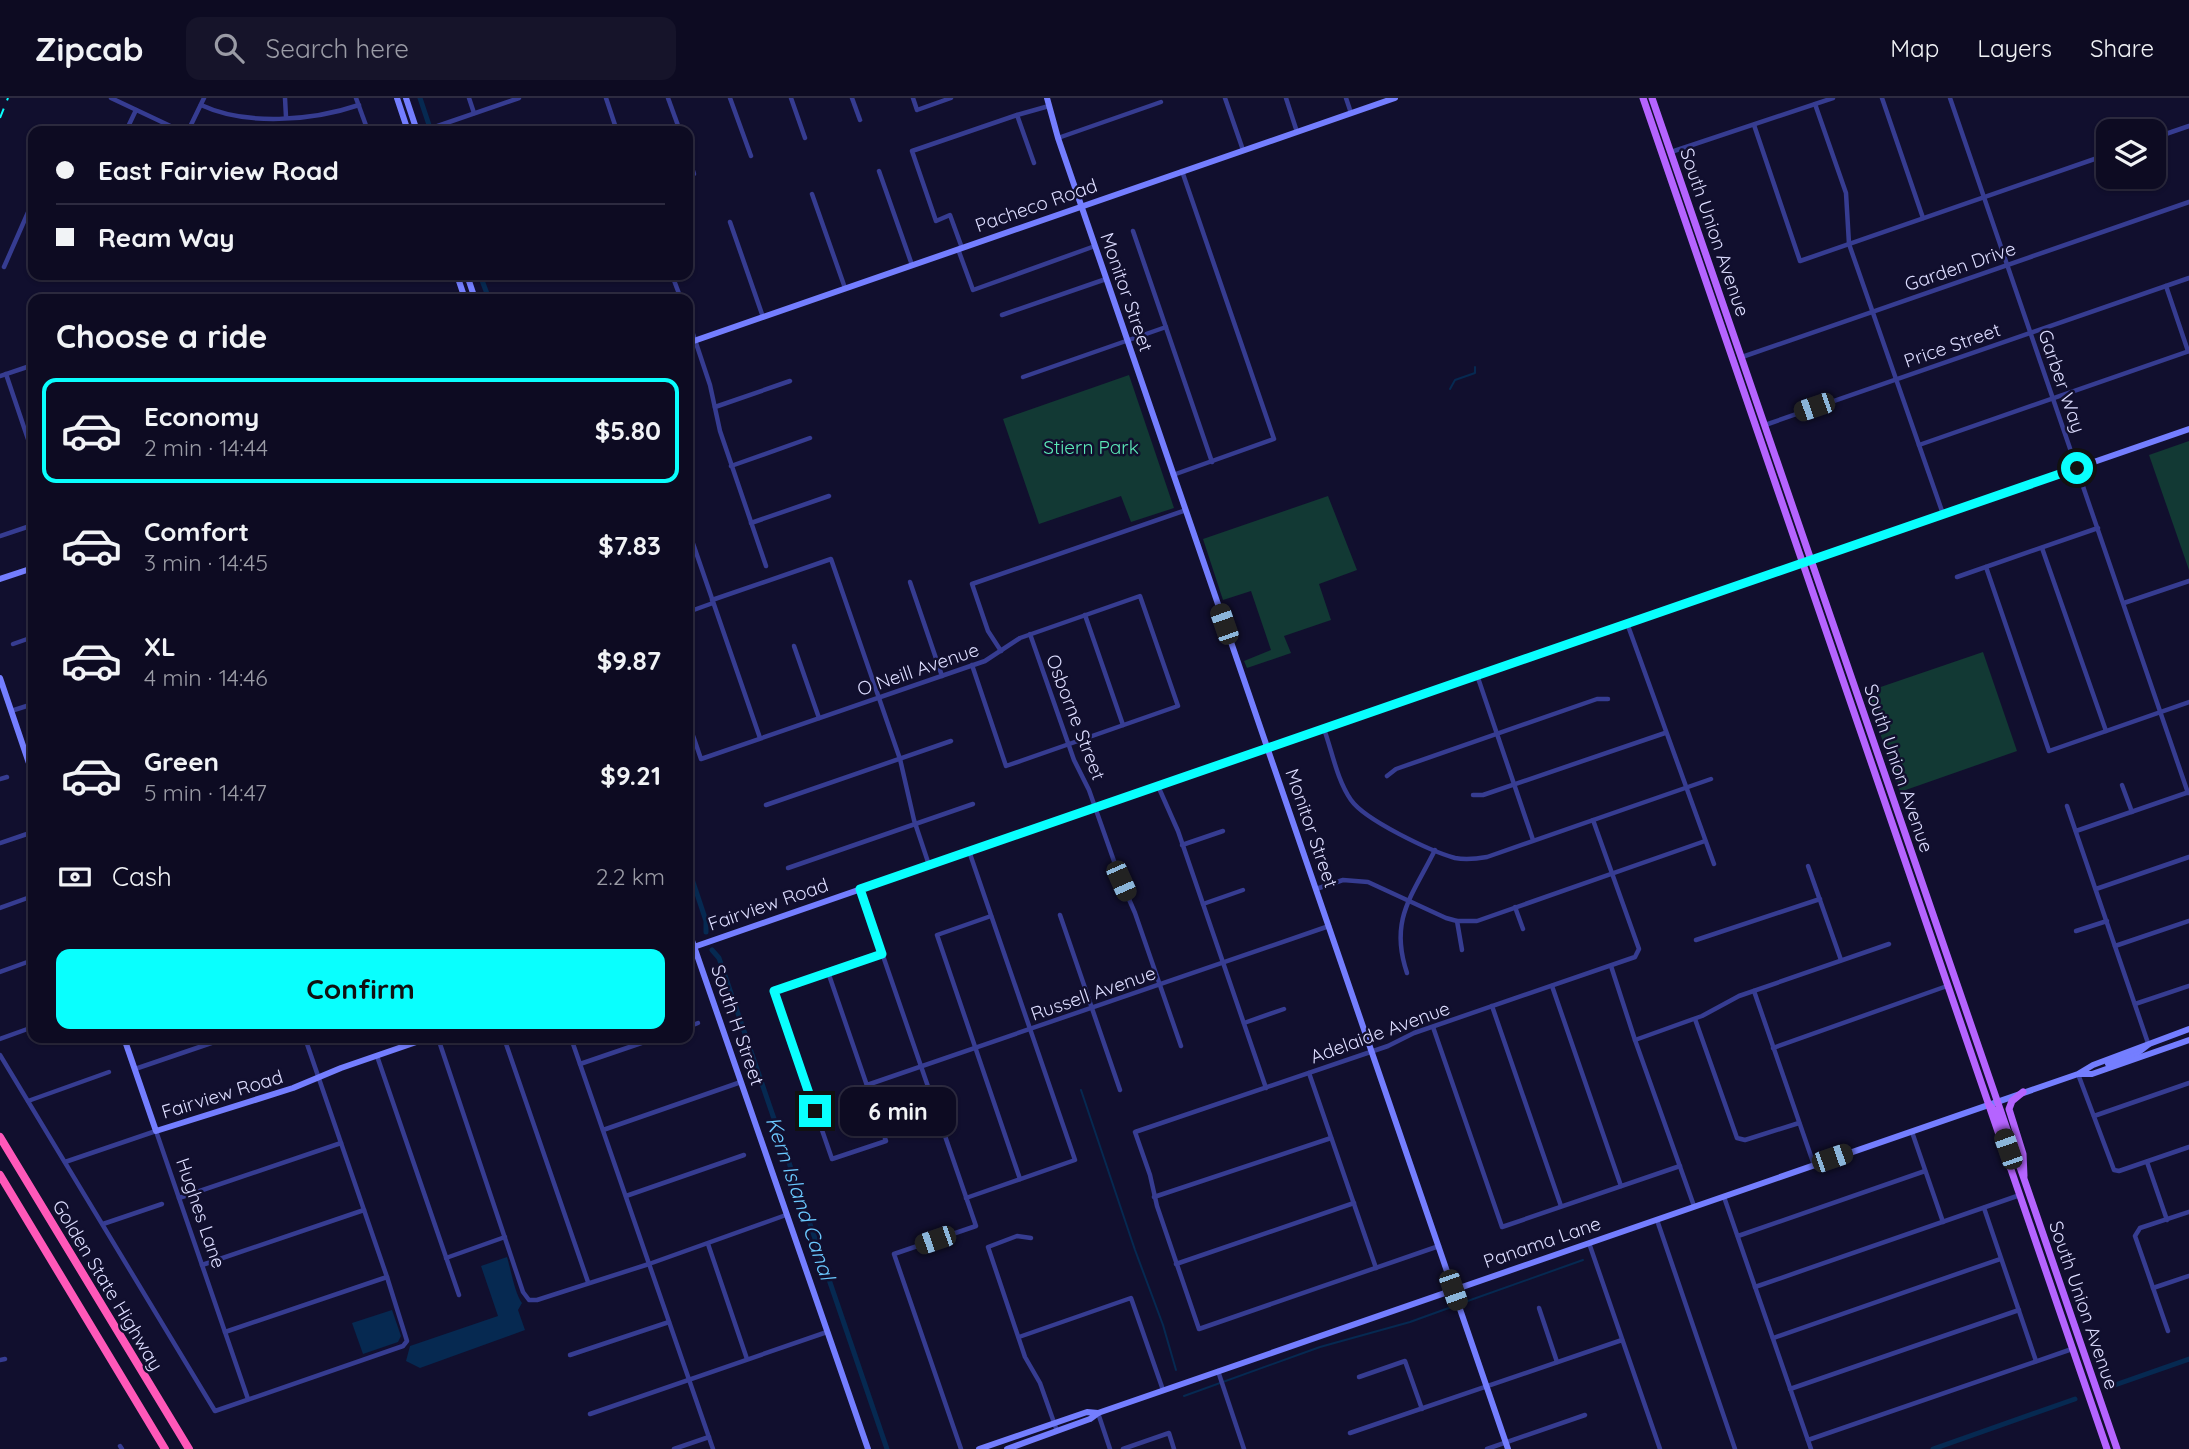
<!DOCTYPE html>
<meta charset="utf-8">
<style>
:root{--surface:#0d0b22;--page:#16142a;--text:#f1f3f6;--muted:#9a9ba5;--line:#2d2b40;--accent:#09fffe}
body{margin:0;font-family:Quicksand,sans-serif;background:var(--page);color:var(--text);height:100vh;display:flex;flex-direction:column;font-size:26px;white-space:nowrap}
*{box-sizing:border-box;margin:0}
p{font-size:23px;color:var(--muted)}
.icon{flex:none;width:38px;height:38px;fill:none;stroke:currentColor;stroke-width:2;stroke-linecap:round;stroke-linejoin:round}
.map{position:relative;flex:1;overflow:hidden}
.details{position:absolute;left:28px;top:196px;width:665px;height:749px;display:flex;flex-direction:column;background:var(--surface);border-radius:14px;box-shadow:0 2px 5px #0004,0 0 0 2px var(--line)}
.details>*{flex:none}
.guide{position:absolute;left:28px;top:28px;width:665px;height:154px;border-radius:14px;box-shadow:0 2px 5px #0004,0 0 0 2px var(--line);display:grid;align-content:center;height:154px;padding:0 28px;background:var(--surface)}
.tools{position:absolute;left:2096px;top:21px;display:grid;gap:14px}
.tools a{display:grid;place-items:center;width:70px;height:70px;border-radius:14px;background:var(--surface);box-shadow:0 2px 5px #0004,0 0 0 2px var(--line);font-size:35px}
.end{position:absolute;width:32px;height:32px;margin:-16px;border:9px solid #09fffe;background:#111;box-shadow:0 0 0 4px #111}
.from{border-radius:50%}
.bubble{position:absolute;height:49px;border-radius:14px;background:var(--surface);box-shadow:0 2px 5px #0004,0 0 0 2px var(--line);font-size:23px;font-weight:700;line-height:49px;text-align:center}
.car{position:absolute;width:21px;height:42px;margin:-21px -10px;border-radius:9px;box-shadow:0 0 5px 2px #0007;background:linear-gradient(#222 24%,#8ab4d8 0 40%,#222 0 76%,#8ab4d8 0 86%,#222 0)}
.guide b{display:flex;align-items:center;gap:24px;height:66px;font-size:26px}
.guide b+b{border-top:2px solid var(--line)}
.guide i{width:18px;height:18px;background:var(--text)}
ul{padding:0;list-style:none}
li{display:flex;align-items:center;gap:21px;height:105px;margin:0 14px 10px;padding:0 14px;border:4px solid transparent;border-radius:14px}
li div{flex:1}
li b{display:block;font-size:26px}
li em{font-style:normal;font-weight:700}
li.active{border-color:var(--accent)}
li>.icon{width:63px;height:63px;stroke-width:1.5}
h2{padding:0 28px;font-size:32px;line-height:84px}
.pay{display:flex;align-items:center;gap:18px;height:77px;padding:0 28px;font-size:26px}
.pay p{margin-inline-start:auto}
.cta{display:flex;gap:14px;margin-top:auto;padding:14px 28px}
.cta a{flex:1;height:80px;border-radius:14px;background:var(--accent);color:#111;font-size:28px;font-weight:700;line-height:80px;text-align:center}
header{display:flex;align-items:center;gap:42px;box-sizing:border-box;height:98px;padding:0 35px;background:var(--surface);border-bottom:2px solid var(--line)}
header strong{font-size:33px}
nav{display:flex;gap:38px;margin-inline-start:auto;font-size:24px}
.search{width:490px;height:63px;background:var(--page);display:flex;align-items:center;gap:18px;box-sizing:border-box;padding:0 24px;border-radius:14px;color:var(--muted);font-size:26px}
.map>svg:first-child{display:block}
.green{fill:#123934}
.water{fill:#062951}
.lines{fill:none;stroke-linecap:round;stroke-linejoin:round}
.stream{stroke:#062951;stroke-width:2}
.canal{stroke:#062951;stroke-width:5}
.street{stroke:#363c91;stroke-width:4.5}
.secondary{stroke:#747eff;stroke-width:6}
.primary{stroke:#b564ff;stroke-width:7}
.highway{stroke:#ff58b9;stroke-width:8}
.rail{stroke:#09fffe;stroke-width:2;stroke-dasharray:10 9;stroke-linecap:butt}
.route{stroke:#09fffe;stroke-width:9}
.labels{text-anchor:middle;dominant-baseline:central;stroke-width:5;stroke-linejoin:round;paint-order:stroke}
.street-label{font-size:19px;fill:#ddf;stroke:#110f2e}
.park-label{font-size:19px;fill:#5cebb9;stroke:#110f2e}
.water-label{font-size:21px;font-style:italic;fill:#6bc9ff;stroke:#110f2e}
</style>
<header>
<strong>Zipcab</strong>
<div class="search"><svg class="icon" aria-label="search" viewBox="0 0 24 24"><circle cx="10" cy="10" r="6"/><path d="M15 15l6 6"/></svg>Search here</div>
<nav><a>Map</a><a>Layers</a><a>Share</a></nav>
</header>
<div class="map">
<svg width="2189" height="1351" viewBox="0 0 2189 1351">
<rect width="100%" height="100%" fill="#110f2e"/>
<g class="green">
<path d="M1129,277l45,133 -43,14 -10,-26 -82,28 -36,-105z"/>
<path d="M2189,343v129l-40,-115z"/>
<path d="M1328,398l29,74 -38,14 12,36 -47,16 7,17 -44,15 -3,-7 27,-11 -20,-59 -28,9 -20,-61z"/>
<path d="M1983,554l34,99 -117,41 -34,-100z"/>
</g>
<g class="water">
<path d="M507,1159c4,13 8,37 15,46l-4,7 7,20 -105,38 -14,-7 4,-15 88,-30 -17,-50z"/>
<path d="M392,1212l9,26 -3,6 -35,12 -11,-31z"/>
</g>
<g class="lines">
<g class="stream">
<path d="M1450,291l5,-9 20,-7v-6"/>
<path d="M1081,992l54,160 28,75 13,45"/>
<path d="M1462,1205l121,-43"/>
<path d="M1184,1298l136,-49 90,-25 47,-17"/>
</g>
<g class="canal">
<path d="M420,0l11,33"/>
<path d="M480,177l9,24"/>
<path d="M688,769l18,54v11"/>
<path d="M712,852l7,8 168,491"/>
<path d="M2112,1288l77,-27"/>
<path d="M1933,1351l142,-50"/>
</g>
<g class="street">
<path d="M111,0l70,33"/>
<path d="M285,0l1,19"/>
<path d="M356,0l12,33"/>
<path d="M469,0l5,15"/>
<path d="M606,0l11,33"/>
<path d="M668,0l12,33"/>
<path d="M730,0l21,58"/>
<path d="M791,0l14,40"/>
<path d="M852,0l8,22"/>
<path d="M913,0l4,12 34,-12"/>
<path d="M1225,0l18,52"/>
<path d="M1286,0l11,34"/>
<path d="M1346,0l5,15"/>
<path d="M1882,0l41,120"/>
<path d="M1950,0l238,695"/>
<path d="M1815,6l31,89 3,51 94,270"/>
<path d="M201,7c45,21 111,16 158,0"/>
<path d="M1017,17l32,-9"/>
<path d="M1754,27l46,136 309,-107"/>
<path d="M126,33l10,-21"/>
<path d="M188,33l16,-33"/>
<path d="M423,33l96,-33"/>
<path d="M1058,40l103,-36"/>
<path d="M2154,40l35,-12"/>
<path d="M1671,54l162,-54"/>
<path d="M688,57l6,19"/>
<path d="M879,73l33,94"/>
<path d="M812,96l33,94"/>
<path d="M730,124l33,95"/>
<path d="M1133,133l79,231"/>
<path d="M962,150l-12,-33 -14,6 -24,-70 105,-36 17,48"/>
<path d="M958,151l15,41 122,-44"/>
<path d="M4,169l29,-66"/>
<path d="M672,177l9,24"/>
<path d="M2166,188l22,65"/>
<path d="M1002,217l104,-36"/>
<path d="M688,221l22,66 10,46 46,135"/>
<path d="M1742,259l447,-155"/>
<path d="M6,276l27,80"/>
<path d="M0,278l33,-11"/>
<path d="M1023,279l143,-50"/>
<path d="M715,309l75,-26"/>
<path d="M1765,327l424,-147"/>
<path d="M1919,347l270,-94"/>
<path d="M731,368l79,-28"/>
<path d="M1173,377l101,-36 -92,-268"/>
<path d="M751,425l78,-27"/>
<path d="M688,431l72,209"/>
<path d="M0,438l33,-11"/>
<path d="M2042,450l64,183"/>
<path d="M1986,469l63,184 140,-49"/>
<path d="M1957,479l141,-49"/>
<path d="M910,484l32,94"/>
<path d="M712,502l119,-41 69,200 14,61 15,45"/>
<path d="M2124,505l65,-22"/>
<path d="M688,514l25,-9"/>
<path d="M1085,517l38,110"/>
<path d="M1627,525l87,241"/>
<path d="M1030,536l44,126 15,30 32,91 14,32 46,133"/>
<path d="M13,546l20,-7"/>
<path d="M794,548l25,72"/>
<path d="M1001,553l-13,-20 -16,-47 214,-74"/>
<path d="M1477,577l56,165"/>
<path d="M11,613l22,-7"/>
<path d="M688,623l13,38 284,-98 35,-23 120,-42 38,110 -172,60 -34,-101"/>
<path d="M1324,631c8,22 13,51 27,71 14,20 79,51 104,58 10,2 21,1 32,-1l224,-78"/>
<path d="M1387,678l9,-7 201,-70h11"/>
<path d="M0,681l7,-2"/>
<path d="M2122,687l10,27"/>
<path d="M1158,688l20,45 88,257"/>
<path d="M1473,697h10l182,-62"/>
<path d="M766,707l185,-64"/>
<path d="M2067,708l81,237"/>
<path d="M2076,733l113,-39"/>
<path d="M0,745l27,-9"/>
<path d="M1182,747l41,-14"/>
<path d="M1808,768l33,94"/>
<path d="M788,770l185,-64"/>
<path d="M860,791l116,337 -82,28 67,195"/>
<path d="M1316,791l27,-9 25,2 78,36 11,3h20l228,-80"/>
<path d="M2096,791l93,-32"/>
<path d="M1203,806l40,-14"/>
<path d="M1515,809l8,22"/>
<path d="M0,810l33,-12"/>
<path d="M1060,817l60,175"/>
<path d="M991,818l-54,19 83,244"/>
<path d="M1457,823l5,29"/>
<path d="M2076,833l31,-10"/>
<path d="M1696,842l124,-41"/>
<path d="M2115,848l74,-25"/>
<path d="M1611,868l24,74 59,166"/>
<path d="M0,874l33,-12"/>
<path d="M828,874l58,169 -54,18 -58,-168 108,-37"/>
<path d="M1407,875c-18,-53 5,-77 28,-123"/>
<path d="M1552,888l69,200"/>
<path d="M1754,893l60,174"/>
<path d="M2135,906l54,-18"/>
<path d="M1492,908l69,200"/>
<path d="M1695,921l42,119 8,2 54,-17"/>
<path d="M1244,925l40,-14"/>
<path d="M688,929l10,-4"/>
<path d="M1433,929l69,200 178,-61"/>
<path d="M438,940l85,254 6,8h8l112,-36 137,-49"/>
<path d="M504,940l84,244"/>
<path d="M571,940l142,411"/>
<path d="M0,941l33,-12"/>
<path d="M1635,942l67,-24 37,-20 150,-52"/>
<path d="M1773,950l174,-62"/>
<path d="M0,957l215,356 188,-65 4,-5 -20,-64 -82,-239"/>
<path d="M377,958l82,239"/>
<path d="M580,966l76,-26"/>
<path d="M135,971l91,-31"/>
<path d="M1309,975l67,195"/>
<path d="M2078,976l36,96 5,1 70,-24"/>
<path d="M867,987l462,-159"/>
<path d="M28,1003l81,-29"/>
<path d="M2094,1018l95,-33"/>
<path d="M603,1032l138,-48"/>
<path d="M1912,1034l31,90"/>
<path d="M65,1064l91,-31 92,268"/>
<path d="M2147,1064l20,58"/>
<path d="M626,1098l118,-41"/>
<path d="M1154,1099l177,-59"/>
<path d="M1724,1099l87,252"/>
<path d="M179,1100l162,-55"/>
<path d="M966,1100l109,-38 -106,-309"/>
<path d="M1984,1110l52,153"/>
<path d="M1657,1122l78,229"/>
<path d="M103,1126l59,-20"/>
<path d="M1738,1138l187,-65"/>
<path d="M1031,1140l-14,-2 -29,11 37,110 15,26 17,48"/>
<path d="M1589,1145l71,206"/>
<path d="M708,1146l39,115"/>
<path d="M1439,1148l-240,83 -42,-123 -7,-31 -15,-43 253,-86 26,-13 221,-76 4,-8 -46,-129"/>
<path d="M446,1160l59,-21"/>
<path d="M1176,1166l178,-61"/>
<path d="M202,1167l162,-55"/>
<path d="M1755,1189l265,-92"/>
<path d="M2153,1190l36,-12"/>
<path d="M1539,1210l18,54"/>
<path d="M2168,1233l-33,-95 5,-8 49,-16"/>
<path d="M225,1234l162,-55"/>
<path d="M1019,1239l112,-39 32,92"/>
<path d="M1773,1240l227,-79"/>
<path d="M570,1257l99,-33"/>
<path d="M0,1262l5,-1"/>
<path d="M1218,1273l26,78"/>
<path d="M1359,1279l46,-16 17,48"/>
<path d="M1790,1291l229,-79"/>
<path d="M1098,1315l12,36"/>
<path d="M590,1316l237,-82"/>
<path d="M1350,1335l272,-93"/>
<path d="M1808,1342l264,-91"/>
<path d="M120,1348l2,3"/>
<path d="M674,1351l35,-12"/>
<path d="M1123,1351l46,-16 5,16"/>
<path d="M1487,1351l98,-34"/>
</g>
<g class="secondary">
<path d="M397,0l11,33"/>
<path d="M406,0l11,33"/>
<path d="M1047,0l11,40 450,1311"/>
<path d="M457,177l8,24"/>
<path d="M467,177l8,24"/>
<path d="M688,245l707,-245"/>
<path d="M0,481l33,-11"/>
<path d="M0,580l33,97"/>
<path d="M688,831l180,520"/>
<path d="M688,851l1501,-520"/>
<path d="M124,940l32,93 137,-43 48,-20 87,-30"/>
<path d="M2108,966l31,-12 9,-7"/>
<path d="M2080,976h12l97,-34"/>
<path d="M979,1351l108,-37 11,1"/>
<path d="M1007,1351l83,-30 8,-6 980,-339 15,-9 96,-36"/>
</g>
<g class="primary">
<path d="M1643,0l464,1351"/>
<path d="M1652,0l465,1351"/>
<path d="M2023,994l-11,9 -3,8 14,45 1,22"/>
<path d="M1990,1008c15,13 13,39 25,55"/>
</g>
<g class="highway">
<path d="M0,1039l189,312"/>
<path d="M0,1077l165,274"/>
</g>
<path class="rail" d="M0,20l8,-20"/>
</g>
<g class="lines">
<path class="route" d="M815,1013l-41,-120 108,-37 -22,-65 1217,-421"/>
</g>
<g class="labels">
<g class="street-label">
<text transform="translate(1036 107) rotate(-19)">Pacheco Road</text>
<text transform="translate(1715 134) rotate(71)">South Union Avenue</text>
<text transform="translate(1960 168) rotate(-19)">Garden Drive</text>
<text transform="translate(1127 194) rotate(71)">Monitor Street</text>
<text transform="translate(1952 247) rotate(-19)">Price Street</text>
<text transform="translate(2062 283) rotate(71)">Garber Way</text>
<text transform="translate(918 571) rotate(-19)">O Neill Avenue</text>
<text transform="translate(1076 619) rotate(69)">Osborne Street</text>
<text transform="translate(1899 670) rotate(71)">South Union Avenue</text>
<text transform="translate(1312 730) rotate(71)">Monitor Street</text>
<text transform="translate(768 806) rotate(-19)">Fairview Road</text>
<text transform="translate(1093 895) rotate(-19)">Russell Avenue</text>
<text transform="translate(738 927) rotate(71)">South H Street</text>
<text transform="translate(1380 934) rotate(-20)">Adelaide Avenue</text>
<text transform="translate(222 996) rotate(-17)">Fairview Road</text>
<text transform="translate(201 1115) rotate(71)">Hughes Lane</text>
<text transform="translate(1542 1144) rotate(-19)">Panama Lane</text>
<text transform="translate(108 1187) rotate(59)">Golden State Highway</text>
<text transform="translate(2084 1207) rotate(71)">South Union Avenue</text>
</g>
<g class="park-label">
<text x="1091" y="349">Stiern Park</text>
</g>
<g class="water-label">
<text transform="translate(801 1100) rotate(71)">Kern Island Canal</text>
</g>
</g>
</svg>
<div class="tools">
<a><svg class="icon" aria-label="layers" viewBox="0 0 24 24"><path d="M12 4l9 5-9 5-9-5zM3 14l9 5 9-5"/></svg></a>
</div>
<i class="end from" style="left:2077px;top:370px"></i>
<i class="end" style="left:815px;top:1013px"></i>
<div class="bubble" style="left:840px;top:989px;width:116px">6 min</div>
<i class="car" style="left:1814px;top:309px;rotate:251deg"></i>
<i class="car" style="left:1224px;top:526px;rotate:341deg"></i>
<i class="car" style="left:1121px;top:783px;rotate:156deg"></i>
<i class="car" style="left:2008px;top:1051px;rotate:341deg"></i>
<i class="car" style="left:1832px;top:1060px;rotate:71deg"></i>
<i class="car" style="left:935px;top:1142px;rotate:251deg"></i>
<i class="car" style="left:1453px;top:1192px;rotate:161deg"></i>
<div class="guide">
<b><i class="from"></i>East Fairview Road</b>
<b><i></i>Ream Way</b>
</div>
<section class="details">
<h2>Choose a ride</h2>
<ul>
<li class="active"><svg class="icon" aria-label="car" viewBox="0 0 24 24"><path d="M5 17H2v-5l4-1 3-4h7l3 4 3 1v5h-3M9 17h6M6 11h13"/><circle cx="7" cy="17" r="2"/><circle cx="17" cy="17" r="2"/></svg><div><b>Economy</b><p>2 min · 14:44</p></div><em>$5.80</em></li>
<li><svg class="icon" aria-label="car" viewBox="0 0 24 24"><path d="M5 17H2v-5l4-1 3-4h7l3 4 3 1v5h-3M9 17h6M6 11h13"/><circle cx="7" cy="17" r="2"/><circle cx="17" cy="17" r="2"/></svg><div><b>Comfort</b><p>3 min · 14:45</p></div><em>$7.83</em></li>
<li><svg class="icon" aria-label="car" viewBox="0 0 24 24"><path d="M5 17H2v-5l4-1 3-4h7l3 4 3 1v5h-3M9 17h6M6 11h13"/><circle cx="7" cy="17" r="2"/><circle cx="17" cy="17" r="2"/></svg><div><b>XL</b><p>4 min · 14:46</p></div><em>$9.87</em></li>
<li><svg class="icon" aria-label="car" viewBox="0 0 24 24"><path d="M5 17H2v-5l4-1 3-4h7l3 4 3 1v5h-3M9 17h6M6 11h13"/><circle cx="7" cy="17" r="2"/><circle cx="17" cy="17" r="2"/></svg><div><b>Green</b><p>5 min · 14:47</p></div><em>$9.21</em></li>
</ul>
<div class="pay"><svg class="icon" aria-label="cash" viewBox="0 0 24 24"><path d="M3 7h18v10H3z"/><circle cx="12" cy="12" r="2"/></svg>Cash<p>2.2 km</p></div>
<div class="cta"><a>Confirm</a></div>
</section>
</div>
